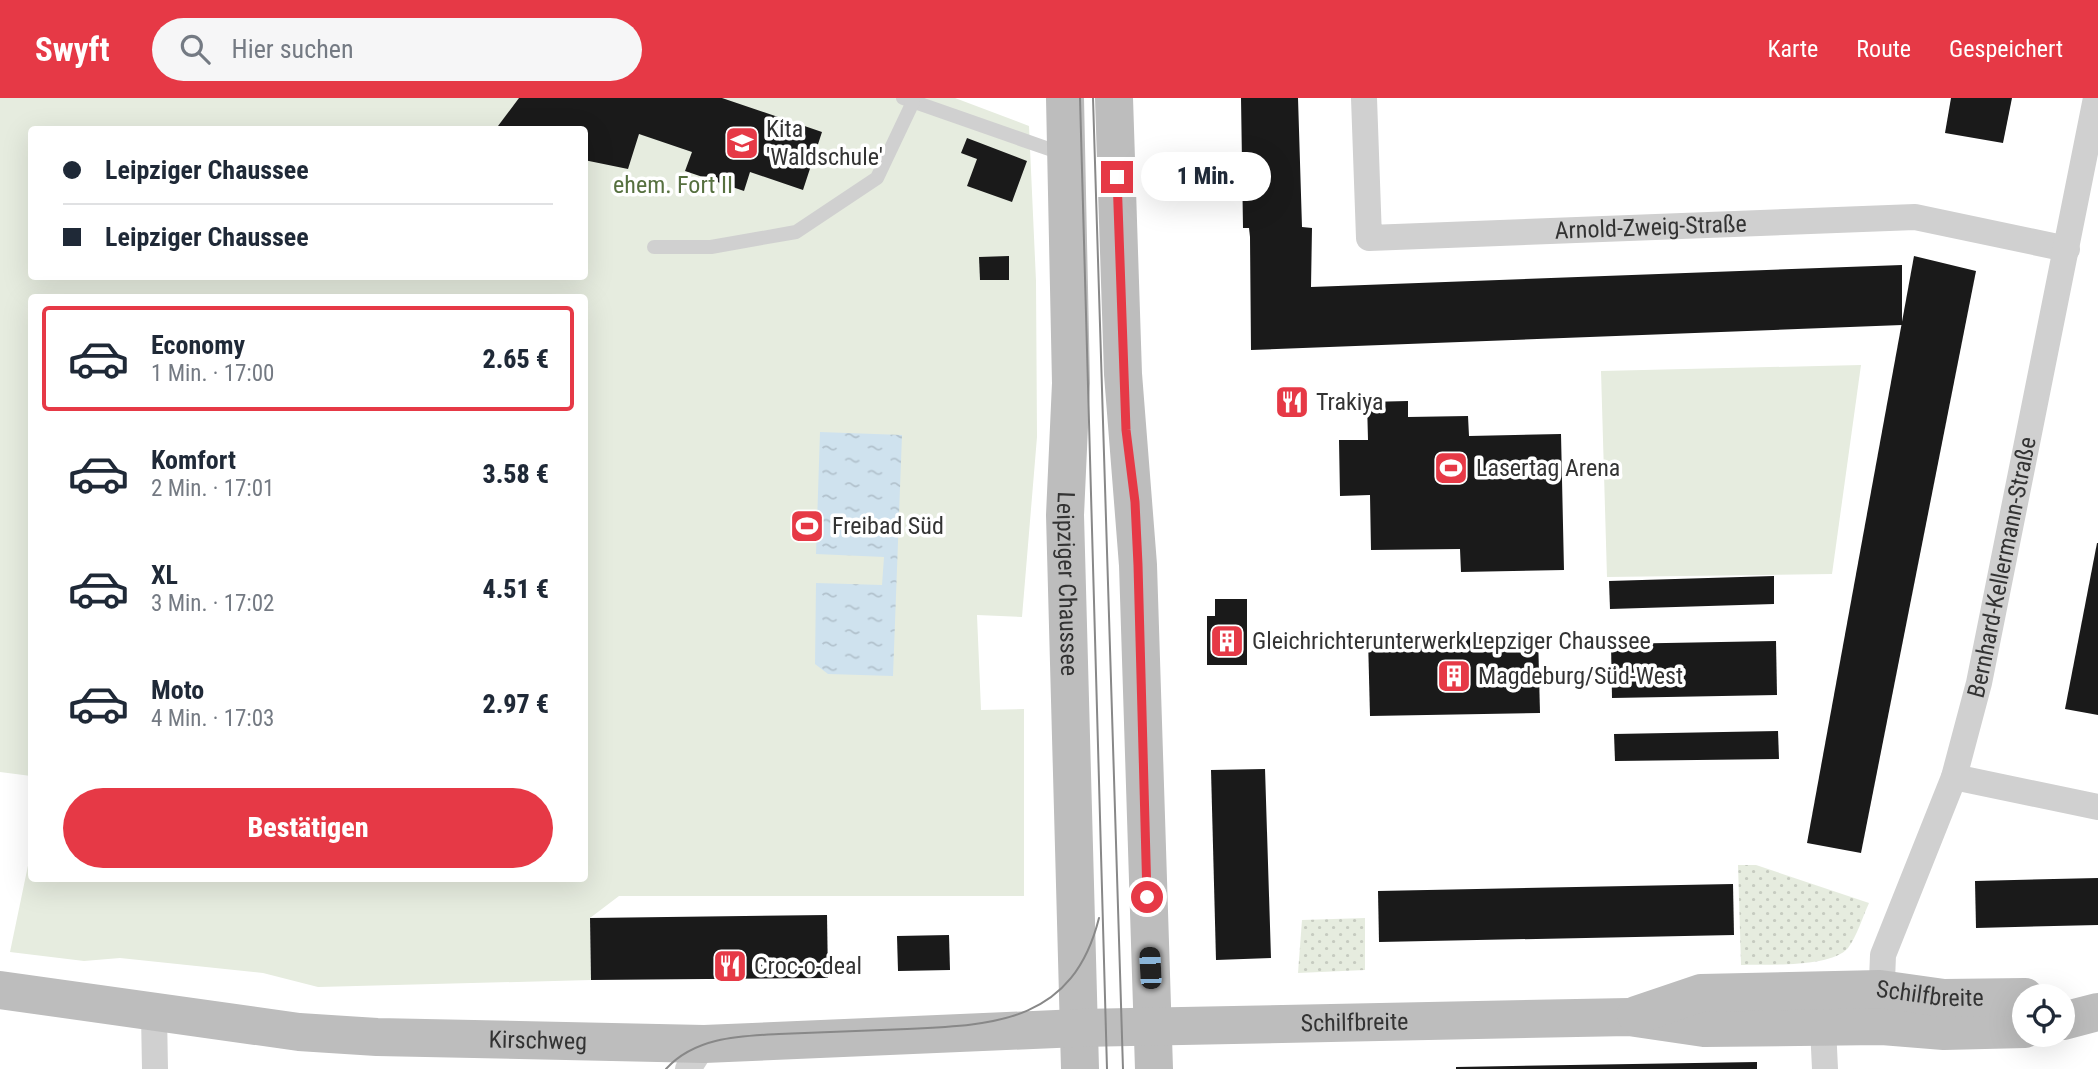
<!DOCTYPE html>
<html lang="de">
<meta charset="utf-8">
<style>
:root{--surface:#fff;--page:#f6f6f7;--text:#1f2937;--muted:#747a83;--line:#e0e1e3;--accent:#e63946}
body{margin:0;font-family:"Roboto Condensed",sans-serif;background:var(--page);color:var(--text);height:100vh;display:flex;flex-direction:column;font-size:26px;white-space:nowrap}
*{box-sizing:border-box;margin:0}
p{font-size:23px;color:var(--muted)}
.icon{flex:none;width:38px;height:38px;fill:none;stroke:currentColor;stroke-width:2;stroke-linecap:round;stroke-linejoin:round}
.map{position:relative;flex:1;overflow:hidden}
.side{position:absolute;left:28px;top:196px;width:560px;height:588px;display:flex;flex-direction:column;background:var(--surface);border-radius:7px;box-shadow:0 7px 28px #0002}
.side>*{flex:none}
.top-card{position:absolute;left:28px;top:28px;width:560px;height:154px;border-radius:7px;box-shadow:0 7px 28px #0002;display:grid;align-content:center;height:154px;padding:0 35px;background:var(--surface)}
.buttons{position:absolute;left:2012px;top:886px;display:grid;gap:14px}
.buttons a{display:grid;place-items:center;width:63px;height:63px;border-radius:50%;background:var(--surface);box-shadow:0 7px 28px #0002;font-size:35px}
.end{position:absolute;width:32px;height:32px;margin:-16px;border:9px solid #e63946;background:#fff;box-shadow:0 0 0 4px #fff}
.from{border-radius:50%}
.bubble{position:absolute;height:49px;border-radius:24px;background:var(--surface);box-shadow:0 7px 28px #0002;font-size:23px;font-weight:800;line-height:49px;text-align:center}
.car{position:absolute;width:21px;height:42px;margin:-21px -10px;border-radius:9px;box-shadow:0 0 5px 2px #0007;background:linear-gradient(#222 24%,#8ab4d8 0 40%,#222 0 76%,#8ab4d8 0 86%,#222 0)}
.top-card b{display:flex;align-items:center;gap:24px;height:66px;font-size:26px}
.top-card b+b{border-top:2px solid var(--line)}
.top-card i{width:18px;height:18px;background:var(--text)}
ul{padding:12px 0 0;list-style:none}
li{display:flex;align-items:center;gap:21px;height:105px;margin:0 14px 10px;padding:0 21px;border:4px solid transparent;border-radius:7px}
li div{flex:1}
li b{display:block;font-size:26px}
li em{font-style:normal;font-weight:800}
li.current{border-color:var(--accent)}
li>.icon{width:63px;height:63px;stroke-width:1.5}
.primary-button{display:flex;gap:14px;margin-top:auto;padding:14px 35px}
.primary-button a{flex:1;height:80px;border-radius:42px;background:var(--accent);color:#fff;font-size:28px;font-weight:800;line-height:80px;text-align:center}
header{display:flex;align-items:center;gap:42px;box-sizing:border-box;height:98px;padding:0 35px;background:var(--accent);color:#fff}
header strong{font-size:33px}
nav{display:flex;gap:38px;margin-inline-start:auto;font-size:24px}
.search{width:490px;height:63px;background:var(--page);display:flex;align-items:center;gap:18px;box-sizing:border-box;padding:0 24px;border-radius:38px;color:var(--muted);font-size:26px}
.map>svg:first-child{display:block}
.grass{fill:url(#grass-dots)}
.park{fill:#e6ecdf;fill-rule:evenodd}
.water{fill:url(#water-ripples)}
.building{fill:#1a1a1a}
.lines{fill:none;stroke-linecap:round;stroke-linejoin:round}
.service{stroke:#d0d0d0;stroke-width:14}
.minor{stroke:#d0d0d0;stroke-width:26}
.secondary{stroke:#bdbdbd;stroke-width:38}
.tram{stroke:#888;stroke-width:2}
.route{stroke:#e63946;stroke-width:9}
.labels{text-anchor:middle;dominant-baseline:central;stroke-width:7;stroke-linejoin:round;paint-order:stroke}
.poi-label{font-size:24px;fill:#333;stroke:#fff;text-anchor:start}
.park-label{font-size:24px;fill:#56703f;stroke:#fff}
.street-label{font-size:24px;fill:#333;stroke:#fff}
</style>
<header>
<strong>Swyft</strong>
<div class="search"><svg class="icon" aria-label="search" viewBox="0 0 24 24"><circle cx="10" cy="10" r="6"/><path d="M15 15l6 6"/></svg>Hier suchen</div>
<nav><a>Karte</a><a>Route</a><a>Gespeichert</a></nav>
</header>
<div class="map">
<svg width="2098" height="971" viewBox="0 0 2098 971">
<defs>
<pattern id="grass-dots" width="8" height="8" patternUnits="userSpaceOnUse" patternTransform="scale(1.75)"><rect width="8" height="8" fill="#e6ecdf"/><path d="M2 2h.1M6 6h.1" fill="none" stroke="#c6cbc0" stroke-width="1.8" stroke-linecap="round"/></pattern>
<pattern id="water-ripples" width="26" height="14" patternUnits="userSpaceOnUse" patternTransform="scale(1.75)"><rect width="26" height="14" fill="#cfe2ee"/><path d="M2 4q2-2 4 0t4 0M15 11q2-2 4 0t4 0" fill="none" stroke="#b2c2cd"/></pattern>
</defs>
<rect width="100%" height="100%" fill="#fff"/>
<g class="grass">
<path d="M1738,767h18l113,38c-6,13 -12,33 -21,45 -17,20 -82,16 -107,17z"/>
<path d="M1365,820v52l-67,3 4,-53z"/>
</g>
<g class="park">
<path d="M0,0h955l74,28 7,155 1,156 -15,180 -45,-2 4,95 43,-1v187h-405l-29,22 1,62 -273,7 -55,-14 -143,-15 -36,3 -74,-9 21,-101 1,27h552v-580h-552l-1,478 -31,-4zM32,32h552v146h-552z"/>
<path d="M1861,267l-29,209 -225,3 -6,-206z"/>
</g>
<path class="water" d="M820,334l82,3 -9,241 -65,-2 -13,-10 1,-81 66,2 2,-28 -68,-3z"/>
<g class="building">
<path d="M519,0h203l100,34 -19,58 -53,-18 -6,19 -59,-20 7,-19 -53,-18 -11,35 -44,-9v-30h-89z"/>
<path d="M1241,0h57l4,129 10,1 -1,59 591,-22v60l-651,25 -1,-113 -1,-9h-6z"/>
<path d="M1951,0h61l-9,45 -58,-10z"/>
<path d="M967,40l60,23 -15,41 -45,-16 10,-27 -16,-6z"/>
<path d="M1009,158v24h-29l-1,-23z"/>
<path d="M1914,158l62,15 -115,582 -54,-10z"/>
<path d="M1408,303v16l60,-1 1,20 92,-2 3,136 -103,2 -1,-23 -89,1 -1,-55 -30,1 -1,-56h29l-1,-38z"/>
<path d="M2097,445h1v172l-33,-6z"/>
<path d="M1774,478v28l-164,5 -1,-28z"/>
<path d="M1215,501h32v66h-40v-49h8z"/>
<path d="M1538,537l2,78 -170,3 -2,-78z"/>
<path d="M1776,543l1,54 -165,3 -1,-54z"/>
<path d="M1778,633l1,28 -164,2 -1,-27z"/>
<path d="M1265,671l6,189 -55,2 -5,-190z"/>
<path d="M2098,780v47l-122,3 -1,-47z"/>
<path d="M1733,786l1,51 -355,7 -1,-51z"/>
<path d="M827,817l1,63 -237,2 -1,-62z"/>
<path d="M949,837l1,35 -52,1 -1,-35z"/>
<path d="M1757,964v7h-301v-2z"/>
</g>
<g class="lines">
<g class="service">
<path d="M903,0l146,51 16,-1"/>
<path d="M654,149h57l85,-15 81,-54 36,-76"/>
</g>
<g class="minor">
<path id="s1" d="M1364,0l5,140 546,-21 152,32"/>
<path d="M1954,679l144,30"/>
<path id="s2" d="M1881,908l2,-51 71,-178 25,-94 117,-585"/>
<path d="M154,916l1,55"/>
<path d="M1823,929l2,42"/>
<path d="M688,971l16,-25"/>
</g>
<g class="secondary">
<path id="s3" d="M1065,0l6,285 -6,132 15,554"/>
<path d="M1114,0l9,276 15,191 16,504"/>
<path id="s4" d="M0,892l299,42 78,5 327,7 375,-16 550,-11 75,11 178,-2 62,5 81,-2"/>
<path id="s5" d="M1636,917l65,-22 179,-4 64,9 81,-1"/>
<path d="M2063,923l35,-9"/>
</g>
<g class="tram">
<path d="M1080,0l27,971"/>
<path d="M1093,0l30,971"/>
<path d="M666,971c29,-32 74,-33 113,-35 43,-2 86,-3 128,-5 91,-4 166,-8 192,-111"/>
</g>
</g>
<g class="lines">
<path class="route" d="M1117,79l9,253 9,72 3,63 9,332"/>
</g>
<defs>
<g id="school-square" transform="scale(1.75)"><rect x="-9" y="-9" width="18" height="18" rx="4" fill="#e63946" stroke="#fff"/><path d="M0-5L7-2L0 1L-7-2ZM-4 1L0 2.5L4 1V4Q0 6-4 4Z" fill="#fff"/></g>
<g id="restaurant-square" transform="scale(1.75)"><rect x="-9" y="-9" width="18" height="18" rx="4" fill="#e63946" stroke="#fff"/><path d="M-5-6h1v4h1v-4h1v4h1v-4h1v5L-1.5 .5V6h-2V.5L-5-1ZM5-6V6H3V1.5H1.5Q1.5-4 5-6Z" fill="#fff"/></g>
<g id="stadium-square" transform="scale(1.75)"><rect x="-9" y="-9" width="18" height="18" rx="4" fill="#e63946" stroke="#fff"/><path d="M0-5a6.5 5 0 1 0 0 10a6.5 5 0 1 0 0-10ZM-3.5-1.8h7v3.6h-7Z" fill="#fff"/></g>
<g id="building-square" transform="scale(1.75)"><rect x="-9" y="-9" width="18" height="18" rx="4" fill="#e63946" stroke="#fff"/><path d="M-4-6H4V6H1V3H-1V6H-4ZM-2.5-4.3h1.7v1.8h-1.7ZM.8-4.3h1.7v1.8H.8ZM-2.5-1h1.7V.8h-1.7ZM.8-1h1.7V.8H.8Z" fill="#fff"/></g>
</defs>
<g fill-rule="evenodd">
<use href="#school-square" x="742" y="45"/>
<use href="#restaurant-square" x="1292" y="304"/>
<use href="#stadium-square" x="1451" y="370"/>
<use href="#stadium-square" x="807" y="428"/>
<use href="#building-square" x="1227" y="543"/>
<use href="#building-square" x="1454" y="578"/>
<use href="#restaurant-square" x="730" y="868"/>
</g>
<g class="labels">
<g class="poi-label">
<text x="766" y="31">Kita<tspan x="766" dy="28">'Waldschule'</tspan></text>
<text x="1316" y="304">Trakiya</text>
<text x="1476" y="370">Lasertag Arena</text>
<text x="832" y="428">Freibad Süd</text>
<text x="1252" y="543">Gleichrichterunterwerk Lepziger Chaussee</text>
<text x="1478" y="578">Magdeburg/Süd-West</text>
<text x="754" y="868">Croc-o-deal</text>
</g>
<g class="park-label">
<text x="673" y="87">ehem. Fort II</text>
</g>
<g class="street-label">
<text stroke="none"><textPath href="#s1" startOffset="422">Arnold-Zweig-Straße</textPath></text>
<text stroke="none"><textPath href="#s2" startOffset="458">Bernhard-Kellermann-Straße</textPath></text>
<text stroke="none"><textPath href="#s3" startOffset="486">Leipziger Chaussee</textPath></text>
<text stroke="none"><textPath href="#s5" startOffset="298">Schilfbreite</textPath></text>
<text stroke="none"><textPath href="#s4" startOffset="1358">Schilfbreite</textPath></text>
<text stroke="none"><textPath href="#s4" startOffset="541">Kirschweg</textPath></text>
</g>
</g>
</svg>
<div class="buttons">
<a><svg class="icon" aria-label="locate" viewBox="0 0 24 24"><circle cx="12" cy="12" r="6"/><path d="M12 2v4M12 18v4M2 12h4M18 12h4"/></svg></a>
</div>
<i class="end from" style="left:1147px;top:799px"></i>
<i class="end" style="left:1117px;top:79px"></i>
<div class="bubble" style="left:1141px;top:54px;width:130px">1 Min.</div>
<i class="car" style="left:1150px;top:870px;rotate:357deg"></i>
<div class="top-card">
<b><i class="from"></i>Leipziger Chaussee</b>
<b><i></i>Leipziger Chaussee</b>
</div>
<section class="side">
<ul>
<li class="current"><svg class="icon" aria-label="car" viewBox="0 0 24 24"><path d="M5 17H2v-5l4-1 3-4h7l3 4 3 1v5h-3M9 17h6M6 11h13"/><circle cx="7" cy="17" r="2"/><circle cx="17" cy="17" r="2"/></svg><div><b>Economy</b><p>1 Min. · 17:00</p></div><em>2.65 €</em></li>
<li><svg class="icon" aria-label="car" viewBox="0 0 24 24"><path d="M5 17H2v-5l4-1 3-4h7l3 4 3 1v5h-3M9 17h6M6 11h13"/><circle cx="7" cy="17" r="2"/><circle cx="17" cy="17" r="2"/></svg><div><b>Komfort</b><p>2 Min. · 17:01</p></div><em>3.58 €</em></li>
<li><svg class="icon" aria-label="car" viewBox="0 0 24 24"><path d="M5 17H2v-5l4-1 3-4h7l3 4 3 1v5h-3M9 17h6M6 11h13"/><circle cx="7" cy="17" r="2"/><circle cx="17" cy="17" r="2"/></svg><div><b>XL</b><p>3 Min. · 17:02</p></div><em>4.51 €</em></li>
<li><svg class="icon" aria-label="car" viewBox="0 0 24 24"><path d="M5 17H2v-5l4-1 3-4h7l3 4 3 1v5h-3M9 17h6M6 11h13"/><circle cx="7" cy="17" r="2"/><circle cx="17" cy="17" r="2"/></svg><div><b>Moto</b><p>4 Min. · 17:03</p></div><em>2.97 €</em></li>
</ul>
<div class="primary-button"><a>Bestätigen</a></div>
</section>
</div>
